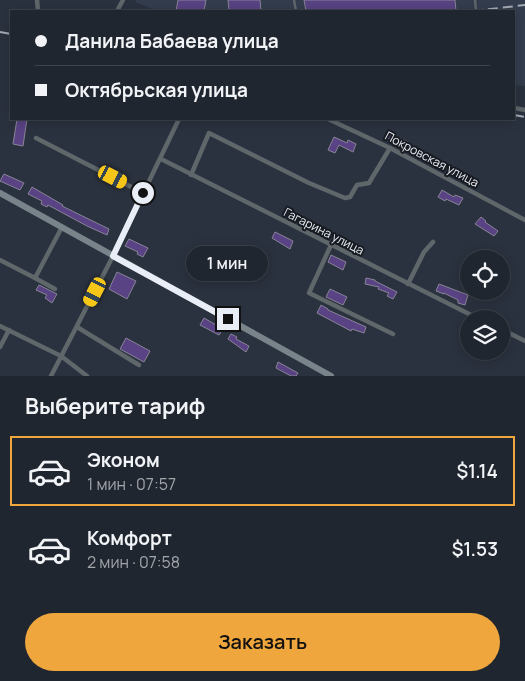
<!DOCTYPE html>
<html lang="ru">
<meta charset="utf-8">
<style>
:root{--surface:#20262f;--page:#282e37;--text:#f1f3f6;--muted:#a2a5aa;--line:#3d434b;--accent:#efa73d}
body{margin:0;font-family:Manrope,sans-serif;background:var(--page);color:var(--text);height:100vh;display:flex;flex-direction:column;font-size:19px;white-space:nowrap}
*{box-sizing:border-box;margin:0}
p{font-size:16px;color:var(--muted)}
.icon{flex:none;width:28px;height:28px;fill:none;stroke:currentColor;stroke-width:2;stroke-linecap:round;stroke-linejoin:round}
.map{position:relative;height:376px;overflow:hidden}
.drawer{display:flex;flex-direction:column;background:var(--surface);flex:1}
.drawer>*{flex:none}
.guide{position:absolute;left:10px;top:10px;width:505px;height:110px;border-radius:0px;box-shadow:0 2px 12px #0003,0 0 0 1px var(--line);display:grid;align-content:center;height:110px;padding:0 25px;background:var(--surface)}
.tools{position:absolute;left:460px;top:250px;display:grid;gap:10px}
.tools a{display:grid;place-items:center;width:50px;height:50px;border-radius:50%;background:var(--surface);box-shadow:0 2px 12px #0003,0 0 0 1px var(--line);font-size:25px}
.end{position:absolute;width:22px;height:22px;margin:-11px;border:6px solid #e8edf6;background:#111;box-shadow:0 0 0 2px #111}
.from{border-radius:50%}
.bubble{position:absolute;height:35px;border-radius:18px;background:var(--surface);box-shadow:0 2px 12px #0003,0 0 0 1px var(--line);font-size:16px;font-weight:600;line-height:35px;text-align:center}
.car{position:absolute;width:15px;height:30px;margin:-15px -8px;border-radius:6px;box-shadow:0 0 4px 1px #0007;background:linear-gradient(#f5c518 24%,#345 0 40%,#f5c518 0 76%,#345 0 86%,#f5c518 0)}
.guide b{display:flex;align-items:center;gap:18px;height:48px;font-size:19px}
.guide b+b{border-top:1px solid var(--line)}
.guide i{width:12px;height:12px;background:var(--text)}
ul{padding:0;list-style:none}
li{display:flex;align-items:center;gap:15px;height:70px;margin:0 10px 8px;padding:0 15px;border:2px solid transparent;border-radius:0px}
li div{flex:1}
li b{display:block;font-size:19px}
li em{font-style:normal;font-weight:600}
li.selected{border-color:var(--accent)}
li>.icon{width:45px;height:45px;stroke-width:1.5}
h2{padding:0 25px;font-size:22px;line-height:60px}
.cta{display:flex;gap:10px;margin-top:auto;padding:10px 25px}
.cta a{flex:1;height:58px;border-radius:30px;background:var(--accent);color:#111;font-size:20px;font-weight:600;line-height:58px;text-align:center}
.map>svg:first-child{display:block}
.built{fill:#333d4e}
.building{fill:#594384;stroke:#888495}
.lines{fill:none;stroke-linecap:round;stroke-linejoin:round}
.lane{stroke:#5f676b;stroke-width:2.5}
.street{stroke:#5f676b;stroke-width:4.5}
.secondary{stroke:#78848a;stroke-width:6}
.rail{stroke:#a6acb6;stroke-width:2;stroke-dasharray:10 5;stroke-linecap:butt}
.route{stroke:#e8edf6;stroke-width:6}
.labels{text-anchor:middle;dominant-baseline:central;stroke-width:4;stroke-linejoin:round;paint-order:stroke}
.street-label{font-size:12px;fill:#e8edf6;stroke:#171a20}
</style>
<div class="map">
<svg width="525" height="376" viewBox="0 0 525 376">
<rect width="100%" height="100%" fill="#2b323f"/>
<path class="built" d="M136,0h389v86l-11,-1v-74h-358l-20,-9z"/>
<g class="building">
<path d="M178,0h28l-2,11h-28z"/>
<path d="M228,0h32l1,11h-32z"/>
<path d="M304,0h151l1,11h-150z"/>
<path d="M17,119h10l-4,27 -10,-2z"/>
<path d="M388,131l8,3 -1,2 13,6 -3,6 -7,-3 1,-3 -14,-5z"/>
<path d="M334,137l13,6 1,-3 8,4 -3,8 -14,-7 -4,8 -7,-3z"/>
<path d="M4,174l20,9 -4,7 -20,-9z"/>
<path d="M32,187l31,18 -1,1 47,23 -2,6 -20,-9 -39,-21 -1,2 -6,-3 1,-3 -14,-7z"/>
<path d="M442,190l12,7 1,-2 8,3 -4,7 -13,-6 -1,2 -7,-4z"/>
<path d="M481,217l5,4 -1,1 13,9 -4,5 -19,-12z"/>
<path d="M275,232l18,9 -3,8 -18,-11z"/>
<path d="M129,239l19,9 -5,9 -6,-3 1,-2 -13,-6z"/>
<path d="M331,255l15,7 -3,8 -15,-8z"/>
<path d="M117,272l19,9 -9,18 -18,-10z"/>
<path d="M366,278l9,2v1l22,11 -4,7 -6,-3 2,-3 -11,-4 1,-2 -14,-3z"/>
<path d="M439,284l29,11 -3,10 -7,-2v-3l-14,-7v1l-8,-3z"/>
<path d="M39,285l18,9 -5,9 -7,-5 2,-3 -11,-5z"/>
<path d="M330,289l17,8 -4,8 -17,-8z"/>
<path d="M321,305l7,4v1l38,17 -2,6 -12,-4 -1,2 -34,-18z"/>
<path d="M204,318l19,11 -4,6 -19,-10z"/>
<path d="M231,334l6,3 -1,2 13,7 -3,6 -18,-13z"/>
<path d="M126,338l24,13 -6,11 -24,-13z"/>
<path d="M278,362l20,11 -2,3h-5l-15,-8z"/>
</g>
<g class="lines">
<g class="lane">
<path d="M294,0l2,11"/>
<path d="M475,0l1,11"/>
</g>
<g class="street">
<path d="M37,0l1,11"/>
<path d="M117,11l6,-11"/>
<path d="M514,108l11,2"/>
<path d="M328,119l62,29 135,72"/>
<path d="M36,138l107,55"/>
<path d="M161,159l318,160"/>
<path d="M191,175l18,-42 100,50 36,15 5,-1 7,-12 12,-2 21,-35"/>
<path d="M331,245l-22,48 84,41"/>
<path d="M0,260l35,18 27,-51"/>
<path d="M35,278l20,11"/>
<path d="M408,284l16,-32 9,-10"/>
<path d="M0,326l61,30 26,20"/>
<path d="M77,327l62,38"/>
<path d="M501,329l24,12"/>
<path d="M0,347l9,-17"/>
<path d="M51,376l62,-120 66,-137"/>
</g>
<path class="secondary" d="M0,193l331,183"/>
<g class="rail">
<path d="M473,11l52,-6"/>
<path d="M0,32l11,2"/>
<path d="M514,115l11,2"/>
</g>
</g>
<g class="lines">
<path class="route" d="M143,193l-30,63 115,63"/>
</g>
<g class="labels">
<g class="street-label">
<text transform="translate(432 159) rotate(28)">Покровская улица</text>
<text transform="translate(324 231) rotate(27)">Гагарина улица</text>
</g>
</g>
</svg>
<div class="tools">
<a><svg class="icon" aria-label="locate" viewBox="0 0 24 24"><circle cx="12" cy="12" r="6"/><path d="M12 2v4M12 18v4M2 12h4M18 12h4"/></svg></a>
<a><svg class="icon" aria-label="layers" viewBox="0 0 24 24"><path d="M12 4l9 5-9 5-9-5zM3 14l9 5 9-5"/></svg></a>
</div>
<i class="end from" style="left:143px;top:193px"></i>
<i class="end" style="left:228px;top:319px"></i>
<div class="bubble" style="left:186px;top:246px;width:82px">1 мин</div>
<i class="car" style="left:113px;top:177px;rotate:117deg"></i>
<i class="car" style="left:95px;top:292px;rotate:207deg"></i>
<div class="guide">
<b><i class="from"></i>Данила Бабаева улица</b>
<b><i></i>Октябрьская улица</b>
</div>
</div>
<section class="drawer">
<h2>Выберите тариф</h2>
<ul>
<li class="selected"><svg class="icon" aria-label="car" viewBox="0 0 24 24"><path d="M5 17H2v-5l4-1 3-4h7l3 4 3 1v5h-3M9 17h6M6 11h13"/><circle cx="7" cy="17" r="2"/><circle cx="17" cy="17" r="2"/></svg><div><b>Эконом</b><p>1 мин · 07:57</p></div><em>$1.14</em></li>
<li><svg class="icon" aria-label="car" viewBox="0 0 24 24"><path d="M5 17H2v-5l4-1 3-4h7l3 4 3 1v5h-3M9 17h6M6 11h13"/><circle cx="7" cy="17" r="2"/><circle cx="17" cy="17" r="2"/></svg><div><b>Комфорт</b><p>2 мин · 07:58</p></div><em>$1.53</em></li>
</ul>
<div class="cta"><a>Заказать</a></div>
</section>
